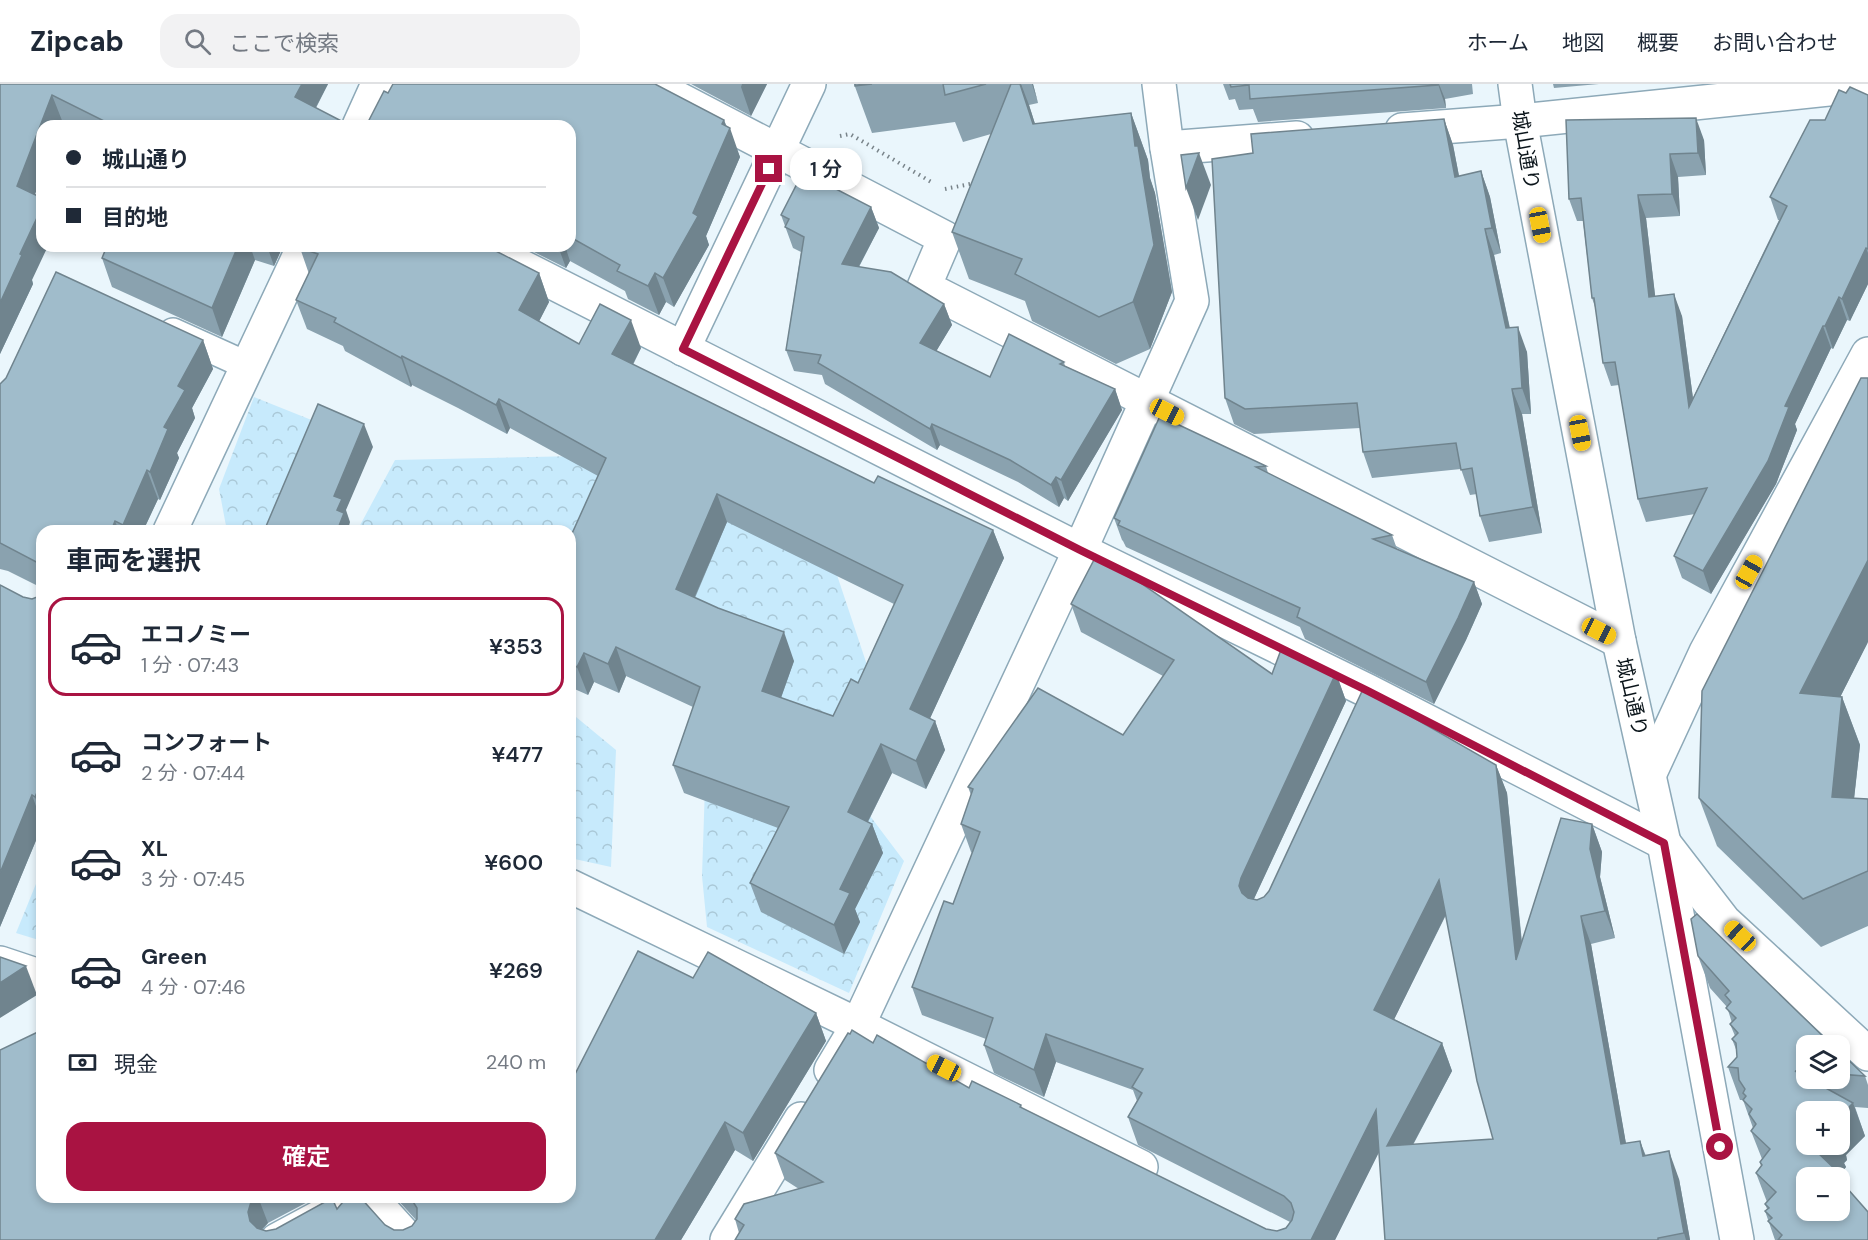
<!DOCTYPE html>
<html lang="ja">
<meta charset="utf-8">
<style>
:root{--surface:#fff;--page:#f2f2f3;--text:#1f2937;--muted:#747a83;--line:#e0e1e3;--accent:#a91342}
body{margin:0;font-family:"DM Sans","Noto Sans JP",sans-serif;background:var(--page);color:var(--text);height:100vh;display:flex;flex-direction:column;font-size:22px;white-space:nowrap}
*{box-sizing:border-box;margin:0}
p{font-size:20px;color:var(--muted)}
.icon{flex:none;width:33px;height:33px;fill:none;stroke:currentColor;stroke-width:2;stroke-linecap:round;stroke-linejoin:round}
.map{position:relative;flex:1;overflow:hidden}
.side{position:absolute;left:36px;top:441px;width:540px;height:678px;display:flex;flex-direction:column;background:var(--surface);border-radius:18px;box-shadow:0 3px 9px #0003}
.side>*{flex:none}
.guide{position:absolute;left:36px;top:36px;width:540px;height:132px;border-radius:18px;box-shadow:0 3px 9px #0003;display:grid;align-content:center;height:132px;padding:0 30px;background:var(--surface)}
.tools{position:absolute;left:1796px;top:951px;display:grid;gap:12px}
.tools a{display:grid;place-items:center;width:54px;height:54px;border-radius:12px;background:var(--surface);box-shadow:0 3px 9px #0003;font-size:30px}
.end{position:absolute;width:27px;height:27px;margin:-14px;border:8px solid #a91342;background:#fff;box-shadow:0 0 0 3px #fff}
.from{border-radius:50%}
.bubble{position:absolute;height:42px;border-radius:18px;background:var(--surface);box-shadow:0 3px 9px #0003;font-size:20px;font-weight:600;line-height:42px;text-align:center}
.car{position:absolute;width:18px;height:36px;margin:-18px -9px;border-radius:8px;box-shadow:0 0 4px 2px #0007;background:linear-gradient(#f5c518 24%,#345 0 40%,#f5c518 0 76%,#345 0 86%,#f5c518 0)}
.guide b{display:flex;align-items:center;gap:21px;height:57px;font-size:22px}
.guide b+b{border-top:2px solid var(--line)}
.guide i{width:15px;height:15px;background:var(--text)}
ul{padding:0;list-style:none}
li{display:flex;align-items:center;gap:18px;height:99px;margin:0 12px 9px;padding:0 18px;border:3px solid transparent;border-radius:18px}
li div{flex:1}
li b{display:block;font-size:22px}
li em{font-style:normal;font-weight:600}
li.selected{border-color:var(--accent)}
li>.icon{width:54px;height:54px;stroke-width:1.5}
h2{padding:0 30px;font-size:27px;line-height:72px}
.pay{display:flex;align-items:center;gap:15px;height:66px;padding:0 30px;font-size:22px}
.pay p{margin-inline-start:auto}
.cta{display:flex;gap:12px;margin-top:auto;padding:12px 30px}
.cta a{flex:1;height:69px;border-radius:18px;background:var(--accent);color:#fff;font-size:24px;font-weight:600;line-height:69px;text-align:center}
header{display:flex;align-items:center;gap:36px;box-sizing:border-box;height:84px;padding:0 30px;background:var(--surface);border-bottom:2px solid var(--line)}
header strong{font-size:28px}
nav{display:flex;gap:33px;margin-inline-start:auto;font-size:21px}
.search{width:420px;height:54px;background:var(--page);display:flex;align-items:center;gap:15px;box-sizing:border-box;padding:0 21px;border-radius:18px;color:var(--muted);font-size:22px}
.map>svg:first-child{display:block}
.forest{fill:url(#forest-crowns)}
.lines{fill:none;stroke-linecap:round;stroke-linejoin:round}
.service-casing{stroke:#8da9b8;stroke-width:30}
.minor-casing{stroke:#8da9b8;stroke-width:36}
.tertiary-casing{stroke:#8da9b8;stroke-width:36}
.path{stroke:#79848a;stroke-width:4;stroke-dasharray:1.5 4.5;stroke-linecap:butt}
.service{stroke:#fff;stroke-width:27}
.minor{stroke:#fff;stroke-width:33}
.tertiary{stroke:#fff;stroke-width:33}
.wall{fill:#8aa2af;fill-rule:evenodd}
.shaded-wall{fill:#70848e}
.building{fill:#a0bccb;stroke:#70848e;stroke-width:1.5;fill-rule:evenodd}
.route{stroke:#a91342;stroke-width:8}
.labels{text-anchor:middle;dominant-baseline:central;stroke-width:4.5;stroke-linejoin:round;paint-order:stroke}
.street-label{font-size:20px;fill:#0a141a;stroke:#fff}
</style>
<header>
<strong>Zipcab</strong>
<div class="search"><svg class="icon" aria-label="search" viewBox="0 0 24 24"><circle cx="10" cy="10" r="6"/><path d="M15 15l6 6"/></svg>ここで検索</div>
<nav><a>ホーム</a><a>地図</a><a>概要</a><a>お問い合わせ</a></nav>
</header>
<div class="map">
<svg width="1868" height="1156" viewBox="0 0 1868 1156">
<defs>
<pattern id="forest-crowns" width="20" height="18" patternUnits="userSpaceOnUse" patternTransform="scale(1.5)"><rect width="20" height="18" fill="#c7eafc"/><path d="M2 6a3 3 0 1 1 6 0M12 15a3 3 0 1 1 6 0" fill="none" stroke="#aac8d7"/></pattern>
</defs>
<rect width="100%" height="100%" fill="#eaf6fc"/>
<g class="forest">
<path d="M254,313l65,26 -42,108h-50l-8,-42z"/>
<path d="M578,372l119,27 139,89 38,114 -22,106 52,69 -55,132 -142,-66 -5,-51 6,-181 -138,-102v-62h-213l38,-71z"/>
<path d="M570,628l46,38 -5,117 -41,-9z"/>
<path d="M42,785v72l-26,-8z"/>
</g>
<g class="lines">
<g class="service-casing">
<path id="service" d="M173,248l75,34"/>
</g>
<g class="minor-casing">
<g id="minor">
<path d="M650,0l295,154 -21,49 695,354"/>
<path d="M359,42l19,-42"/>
<path d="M1402,46l118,-9 348,-36"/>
<path d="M1167,64l130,-10"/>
<path d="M481,162l599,304 288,141 296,152 60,78 144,133"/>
<path d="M683,265l126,-265"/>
<path d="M170,447l134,-285"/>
<path d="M1650,689l56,-121 162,-298"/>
<path d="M570,802l288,139 283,142"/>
<path d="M0,879l42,14"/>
<path d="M831,986l27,-45 222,-475 112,-249 -25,-153 -8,-64"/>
<path d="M370,1113l39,43"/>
<path d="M277,1156l80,-43"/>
<path d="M727,1156l74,-121"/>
</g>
</g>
<g class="tertiary-casing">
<path id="tertiary" d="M1515,0l5,37 99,520 45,202 73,397"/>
</g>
<g class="path">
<path d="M840,52l10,-2 83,49"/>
<path d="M945,105l30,-6"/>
</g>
<use href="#service" class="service"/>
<use href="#minor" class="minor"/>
<use href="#tertiary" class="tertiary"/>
</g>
<g class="wall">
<path d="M0,0h328l-12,24 35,18h-283l-5,-3 -1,3h-20l-7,69 -3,85 1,4 -33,70z"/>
<path d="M691,0h76l-16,32z"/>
<path d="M854,0h179l5,19 -9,2 6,19 96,-11 17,47 2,18 5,15 17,99 -22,57 -34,15 -84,-43 -7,-20 -56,-22 -17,-47 39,-98 -28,8 -8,-20 -83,11z"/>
<path d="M1223,0h249l1,10 -28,5 1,9 -188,14 -5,-13 -14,1 -4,-11 -6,1z"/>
<path d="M1553,0h46l-45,4z"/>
<path d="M388,9l336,27 16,37 -34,79 3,9 -35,62 -8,-5 -7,13 -31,-16 -3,-8 -55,-30 -4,7 -44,-22h48v-120z"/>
<path d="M1846,9l22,2v189l-18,37 -3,-1 -14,29 -2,-1 -36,76 2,6 -21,54 -65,110 -29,-16 -8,-22 21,-42 -49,8 -8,-23 -19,-114 -8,1 -8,-23 -7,-53 -4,-12 -9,-77h-6l-8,-22 -3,-79 138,20 2,35 -28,2 2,39 -34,2 9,78 27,20 11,82 86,-178h-1l-8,-23 55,-77z"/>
<path d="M1444,35l9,26 6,31 22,-5 9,26 11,56 -7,2 16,73 17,24 4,62h-9l20,119 -53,9 -9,-26 -3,-22 -7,1 -9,-26 -89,9 -9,-26 -3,-24 -106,6 -20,-10 -9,-26 28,-245z"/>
<path d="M871,123l8,21 -20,39 85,37 8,21 -16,26 54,26 74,-15 1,4 50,23 7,21 -54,91 -4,-3 -5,9 -41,-25 -78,-37 -3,5 -112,-66 -3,-9 -28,-4 -8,-21 15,-98 -8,-4 -12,-33z"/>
<path d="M107,162h176l-9,20 -19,-6 -33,77 -110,-50 -10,-29z"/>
<path d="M300,164l239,25 10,29 -10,19 40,23 62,4 -8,17 241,118 119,47 11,28 -74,160 5,3 10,29 -19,39 -34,-16 -24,49 4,2 11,29 -28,56 5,13 -16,32 -83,-42 -11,-29 28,-55 -94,-35 -11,-28 20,-58 -67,-31 -7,17 -25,-11 -6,13 -18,-8v-149l28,-62 -88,-48 -3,6 -49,-26 -46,-23 -1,2 -66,-36 -2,-5 -36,-17 -11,-29 13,-26zM727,438l167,82 -36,79 -25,33 -52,-18 13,-37 -99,-63z"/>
<path d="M203,256l10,29 -21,39 3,10 -18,35 2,5 -19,42 -2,-1 -15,32h-101v57l-34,-17 -8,-2v-185z"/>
<path d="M1160,332l106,50 2,7 124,62 5,14 77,33 8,22 -16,36 -32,64 -129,-65 -5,-12 -174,-80 -3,-6 -1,-1 -8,-22z"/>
<path d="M42,511v231l-42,101 23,-330 9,2z"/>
<path d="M1071,520l201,70 64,-1 10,28 -92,198 3,1 7,-3 144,-182 88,50 11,28 15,149 70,-118 10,28 -2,25 15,61 -24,6 35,200 14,-3 6,15 33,23 11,61h-305l-6,-88 -44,88 -596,-7 -4,-14 64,-30 -14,-9 -10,-27 98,-110 96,45 52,17 1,3 244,121 11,2 9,-3 4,-6 -152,-77 -10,-28 9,-16 -4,-11 -77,-28 -12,35 -50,-24 -10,-28 2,-6 -64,-24 -10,-28 41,-83 19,-51 -1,-1 -10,-28 10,-29 -3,-8 155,-52 40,-59 -82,-44zM1446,831l47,224 -80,6 39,-74 -10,-28 -48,-24z"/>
<path d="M1868,558l-28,55h2l18,48 -6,53 14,1v127l-47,21 -104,-101 -18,-48z"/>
<path d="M1698,872l108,90v32h33v-27l26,25 3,9v23l-13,-1 10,29 -19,19 1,5 -3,3 2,4 -6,7 28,66h-93l-10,-29 2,-2 -2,-5 2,-2 -11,-29 5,-7 -1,-4 2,-3 -11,-28 2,-3 -10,-28h-3l-12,-33 9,-10v-5l-5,-13 3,-3 -5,-12 2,-1 -5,-16 -17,-19z"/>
<path d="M693,894l123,35 10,28 -73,120 -18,-11 -54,90h-681l42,-43h275l-49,26 -6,7 4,1 10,-2 61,-20 48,16 9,5h9l9,-4 4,-6 -21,-23h175z"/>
</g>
<g class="shaded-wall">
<path d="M302,0h26l-22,42 -11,-29z"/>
<path d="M742,0h25l-16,32 -10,-29z"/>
<path d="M1020,0h1l8,21 21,66z"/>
<path d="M1032,0h1l5,19z"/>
<path d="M1438,0h1l6,15 1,9z"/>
<path d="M52,11l11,28 -1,3h-20v51l-15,37 -10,-28z"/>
<path d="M1131,29l17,47 2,18 5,15 17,99 -22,57 -17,-47 2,-156z"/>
<path d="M1696,34l8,22 2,35 -8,-22z"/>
<path d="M1444,35l9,26 11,57 -9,-25z"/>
<path d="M724,36l4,12 2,-4 10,29 -34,79 3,9 -35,62 -11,-29 30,-65z"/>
<path d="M1199,69l12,32 -13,35 -12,-32z"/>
<path d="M1670,70l8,23 2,39 -8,-22z"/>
<path d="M1481,87l9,26 11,56 -9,-25z"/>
<path d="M1638,111l8,23 12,102 -9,-23z"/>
<path d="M42,123v39h6l-16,34 1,4 -33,70v-51l20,-49z"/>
<path d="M871,123l8,21 -30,57 -7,-21z"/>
<path d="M1485,145l9,26 21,98 -9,-25z"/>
<path d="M238,162h12l5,14 -33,77 -10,-29z"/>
<path d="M267,162h16l-9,20z"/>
<path d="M558,162h7l5,15 -4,7z"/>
<path d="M1866,164l2,5v31l-18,37 -8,-22z"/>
<path d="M539,189l10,29 -19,37 -11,-29z"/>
<path d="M655,189l11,29 -7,13 -11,-29z"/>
<path d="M1674,210l8,22 15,113 -8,-22z"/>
<path d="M1839,213l8,23 -14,29 -8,-23z"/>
<path d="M944,220l8,21 -24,40 -8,-22z"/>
<path d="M631,236l10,28 -18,35 -11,-29z"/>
<path d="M1823,242l8,22 -36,76 2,6 -21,54 -65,110 -8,-23z"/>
<path d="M1518,243l9,25 4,62 -9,-26z"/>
<path d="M203,256l10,29 -21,39 3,10 -18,35 2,5 -19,42 -10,-28 28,-86z"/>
<path d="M402,272l10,29 -1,2 -10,-29z"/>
<path d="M1115,305l7,21 -54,91 -7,-21z"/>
<path d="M1512,305l10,25 20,119 -9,-26z"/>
<path d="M499,315l11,29 -3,6 -11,-29z"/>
<path d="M364,340l9,23 -27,63 4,12 -1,4 1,5h-13v-21l-3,-14z"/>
<path d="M932,340l8,21 -3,5 -7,-21z"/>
<path d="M147,386l11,29 -15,32h-18l-2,-6z"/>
<path d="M1056,393l8,21 -5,9 -8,-22z"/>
<path d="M717,410l10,28 -41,95 -10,-28z"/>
<path d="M115,437l4,10h-8z"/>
<path d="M993,446l11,28 -83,180 -11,-29z"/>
<path d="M1868,476v82l-50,99 -18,-48z"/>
<path d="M1474,498l8,22 -16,36 -32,64 -8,-22z"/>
<path d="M784,548l10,29 -21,59 -11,-29z"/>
<path d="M616,563l10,29 -7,17 -11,-29z"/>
<path d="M584,569l10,29 -6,13 -11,-28z"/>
<path d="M1336,589l10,28 -95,204 -2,9 -10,-28 2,-8z"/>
<path d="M1842,613l18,48 -11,100 -17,-48z"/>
<path d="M935,637l10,29 -19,39 -10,-28z"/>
<path d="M881,660l11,29 -34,68 -10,-29z"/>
<path d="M1496,681l11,28 19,194 -10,-27z"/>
<path d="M42,697v34l-7,-18z"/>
<path d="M32,711l10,28v3l-42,101v-54z"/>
<path d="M872,740l11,29 -28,56 5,13 -16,32 -10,-29 6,-36z"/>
<path d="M1592,740l10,28 -2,25 15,61 -10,-27 -15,-62z"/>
<path d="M1439,796l10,28 -64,130 -11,-28z"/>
<path d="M1581,832l10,28 40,228 -10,-28z"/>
<path d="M26,882l11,29 -37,23v-35z"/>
<path d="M816,929l10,28 -73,120 -10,-28z"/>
<path d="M1046,950l10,28 -12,35 -10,-27z"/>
<path d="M1442,959l10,28 -55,103 -10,-28z"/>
<path d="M1853,1019l12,33 -19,19 1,5 -3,3 2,4 -9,11 -19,-25 7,-9h14v-27z"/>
<path d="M1376,1026l10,28 -51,102h-24z"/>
<path d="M725,1038l10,28 -54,90h-26z"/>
<path d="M1640,1057l10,28 -7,-13z"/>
<path d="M1669,1067l10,28 11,61h-4l-2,-7z"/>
<path d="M1841,1091l12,33 -14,-29z"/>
<path d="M257,1113h1l10,26 -7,7 -3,10 -8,-19 -2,-9 3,-10z"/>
</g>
<g class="building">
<path d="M0,0h302l-7,13 56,29h-237l-62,-31 -35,91 25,12v9l-22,47 2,1 -22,48z"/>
<path d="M393,0h262l69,36 -2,4 8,4 -37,85 5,3 -35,62 -8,-5 -7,13 -31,-15 3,-6 -50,-28v-111h-204l18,-35 4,2z"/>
<path d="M855,0h17l-17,2z"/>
<path d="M943,0h43l-41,11z"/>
<path d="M1011,0h9l13,40 98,-11 4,33h3l16,99 -21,57 -34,15 -84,-43 7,-15 -70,-27z"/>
<path d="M1230,0h208v1l-188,14 -1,-14 -18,2z"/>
<path d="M1850,3l18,8v154l-2,-1 -24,51 -3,-2 -14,29h-2l-38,80 4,1 -21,54 -65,110 -29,-15 33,-68 -69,11 -23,-137 -12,1 -9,-65h-2l-11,-100 -12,1 -3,-79 130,-2 2,35 -28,1 2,40 -34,1 11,102 25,-3 15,113 98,-201 -17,-9 40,-77h15l14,-30 7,3z"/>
<path d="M1444,35l11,58 26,-6 11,57 -7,1 21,99 12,-1 4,61 -10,1 21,118 -53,9 -8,-48 -11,2 -5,-27 -93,9 -6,-49 -112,6 -20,-11 -13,-239 41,-6 -2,-19z"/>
<path d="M1199,69l-13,35 -5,-33z"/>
<path d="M803,88l68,35 -29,57 49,8 53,32 -24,39 70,34 19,-43 55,28 -4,2 55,25 -54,91 -5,-3 -5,8 -41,-25 -78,-36 -2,5 -112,-66 3,-8 -35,-5 18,-113 -19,-10 4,-8 -8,-4z"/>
<path d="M107,162h131l-26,62 -110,-50z"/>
<path d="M301,162h185l53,27 -20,37 60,34 21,-40 31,16 -19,34 262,129 4,-7 115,54 -83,179 25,12 -19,40 -35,-17 -33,68 24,12 -32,65 10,4 -16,32 -84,-42 39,-76 -116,-42 27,-78 -84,-40 -8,17 -24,-11 -7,14 -7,-4v-125l36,-80 -107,-59 -3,6 -49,-26 -45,-23 -1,2 -67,-36 2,-4 -40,-18 22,-46 -18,-6zM717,410l186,91 -45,98 -7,-4 -18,37 -71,-25 22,-59 -66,-24 -42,-19z"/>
<path d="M56,188l147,68 -25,46 7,4 -21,37 4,2 -18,43 -3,-2 -24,55 -8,-4 -4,10h-69v34l-42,-22v-159l6,-6z"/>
<path d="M1861,294h7v182l-68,133 42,4 -10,100 36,2v72l-65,28 -104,-101 3,-107z"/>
<path d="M318,320l46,20 -30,72 8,3 -5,11 7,3 -7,18h-73z"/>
<path d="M1160,332l106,50 -10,1 136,68 -19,4 101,43 -16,36 -32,64 -129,-65 3,-9 -182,-83 2,-4 -6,-3z"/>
<path d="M1096,472l20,10 156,108 10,-27 54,26 -95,205 -2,8 3,7 6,5 9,2 7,-3 5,-6 95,-204 42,22 -1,4 91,52 20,195 45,-142 31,6 -2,25 15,62 -24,5 40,228 19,-3 3,15 26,-5 15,82 -26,5v2h-273l-9,-130 -65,130h-576l9,-15 -9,-6 9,-15 79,-22 -48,-29 73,-120 2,1 2,-4 21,13 4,-8 92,53 3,-7 49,24 -1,2 246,122 11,2 9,-3 6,-8 2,-8 -3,-9 -7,-7 -156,-79 14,-24 -10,-6 11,-18 -97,-35 -12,36 -50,-25 9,-27 -81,-31 32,-86 9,3 27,-72 -19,-8 12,-35 -5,-2 70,-99 85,47 51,-75 -103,-56zM1439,796l38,201 16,58 -106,7 55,-103 -68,-33z"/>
<path d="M0,501l23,12 9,2 10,-4v186l-7,16 -3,-2 -32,78z"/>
<path d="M1697,830l136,132h-27v26l-11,-1 58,32 -14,14v-5h-33v32h19l-7,9 23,22 -2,4v-1h-33v32h33v-31l29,33v28h-90l4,-5 -14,-14 4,-3 -7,-7 4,-3 -4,-4 11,-12 -20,-19 6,-8 -2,-3 10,-13 -19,-18 5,-7 -7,-10 3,-5 -9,-9 3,-4 -3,-3 2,-4 -6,-9 -1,-12 -10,-1 9,-10 -1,-14 -4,-4 6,-6 -8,-9 6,-6 -10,-10 5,-6 -6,-7 4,-4 -31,-35 -7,-37z"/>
<path d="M638,867l55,27 15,-26 108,61 -73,120 -18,-11 -70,118h-655v-190l42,-20v167h215l-6,5 -3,10 2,9 7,7 9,3 10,-2 56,-31 5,11 10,-12h13l25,28 9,5h9l9,-4 5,-7v-11l-7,-11h160v-113z"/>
<path d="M0,873l26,9 -26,17z"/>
<path d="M1839,967l26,25 -26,-2z"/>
</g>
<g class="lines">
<path class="route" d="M769,85l-86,180 397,201 288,141 296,152 56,304"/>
</g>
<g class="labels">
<g class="street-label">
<text transform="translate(1526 66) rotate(80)">城山通り</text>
<text transform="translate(1632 613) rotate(77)">城山通り</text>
</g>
</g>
</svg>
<div class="tools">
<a><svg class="icon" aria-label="layers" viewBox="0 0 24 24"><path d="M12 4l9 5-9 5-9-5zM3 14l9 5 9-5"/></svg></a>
<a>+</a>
<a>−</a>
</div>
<i class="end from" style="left:1720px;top:1063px"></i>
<i class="end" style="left:769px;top:85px"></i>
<div class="bubble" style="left:790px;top:64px;width:72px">1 分</div>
<i class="car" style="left:1540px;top:141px;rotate:169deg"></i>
<i class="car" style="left:1167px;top:328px;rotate:117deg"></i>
<i class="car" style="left:1580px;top:349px;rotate:169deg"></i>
<i class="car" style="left:1749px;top:488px;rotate:29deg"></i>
<i class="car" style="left:1599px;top:547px;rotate:117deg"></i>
<i class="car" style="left:1740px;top:852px;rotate:313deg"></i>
<i class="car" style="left:944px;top:984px;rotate:297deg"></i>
<div class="guide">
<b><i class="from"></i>城山通り</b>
<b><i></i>目的地</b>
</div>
<section class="side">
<h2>車両を選択</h2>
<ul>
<li class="selected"><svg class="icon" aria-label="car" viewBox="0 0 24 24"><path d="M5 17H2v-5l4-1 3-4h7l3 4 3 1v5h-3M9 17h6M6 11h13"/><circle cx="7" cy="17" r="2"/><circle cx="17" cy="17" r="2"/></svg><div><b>エコノミー</b><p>1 分 · 07:43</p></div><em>¥353</em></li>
<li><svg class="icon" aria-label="car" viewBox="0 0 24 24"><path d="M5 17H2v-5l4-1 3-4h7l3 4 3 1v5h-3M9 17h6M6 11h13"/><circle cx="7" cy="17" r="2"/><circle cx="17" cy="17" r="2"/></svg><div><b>コンフォート</b><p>2 分 · 07:44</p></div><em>¥477</em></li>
<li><svg class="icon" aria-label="car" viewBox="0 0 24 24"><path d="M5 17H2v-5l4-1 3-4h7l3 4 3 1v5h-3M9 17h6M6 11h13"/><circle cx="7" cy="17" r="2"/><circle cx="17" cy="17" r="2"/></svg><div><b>XL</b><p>3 分 · 07:45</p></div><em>¥600</em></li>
<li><svg class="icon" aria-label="car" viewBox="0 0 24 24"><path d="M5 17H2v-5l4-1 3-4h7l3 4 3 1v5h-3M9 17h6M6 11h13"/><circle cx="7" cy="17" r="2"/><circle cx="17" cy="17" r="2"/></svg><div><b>Green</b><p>4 分 · 07:46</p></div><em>¥269</em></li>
</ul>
<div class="pay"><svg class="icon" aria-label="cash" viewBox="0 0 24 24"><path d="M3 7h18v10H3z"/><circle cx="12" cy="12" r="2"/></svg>現金<p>240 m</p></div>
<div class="cta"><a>確定</a></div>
</section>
</div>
